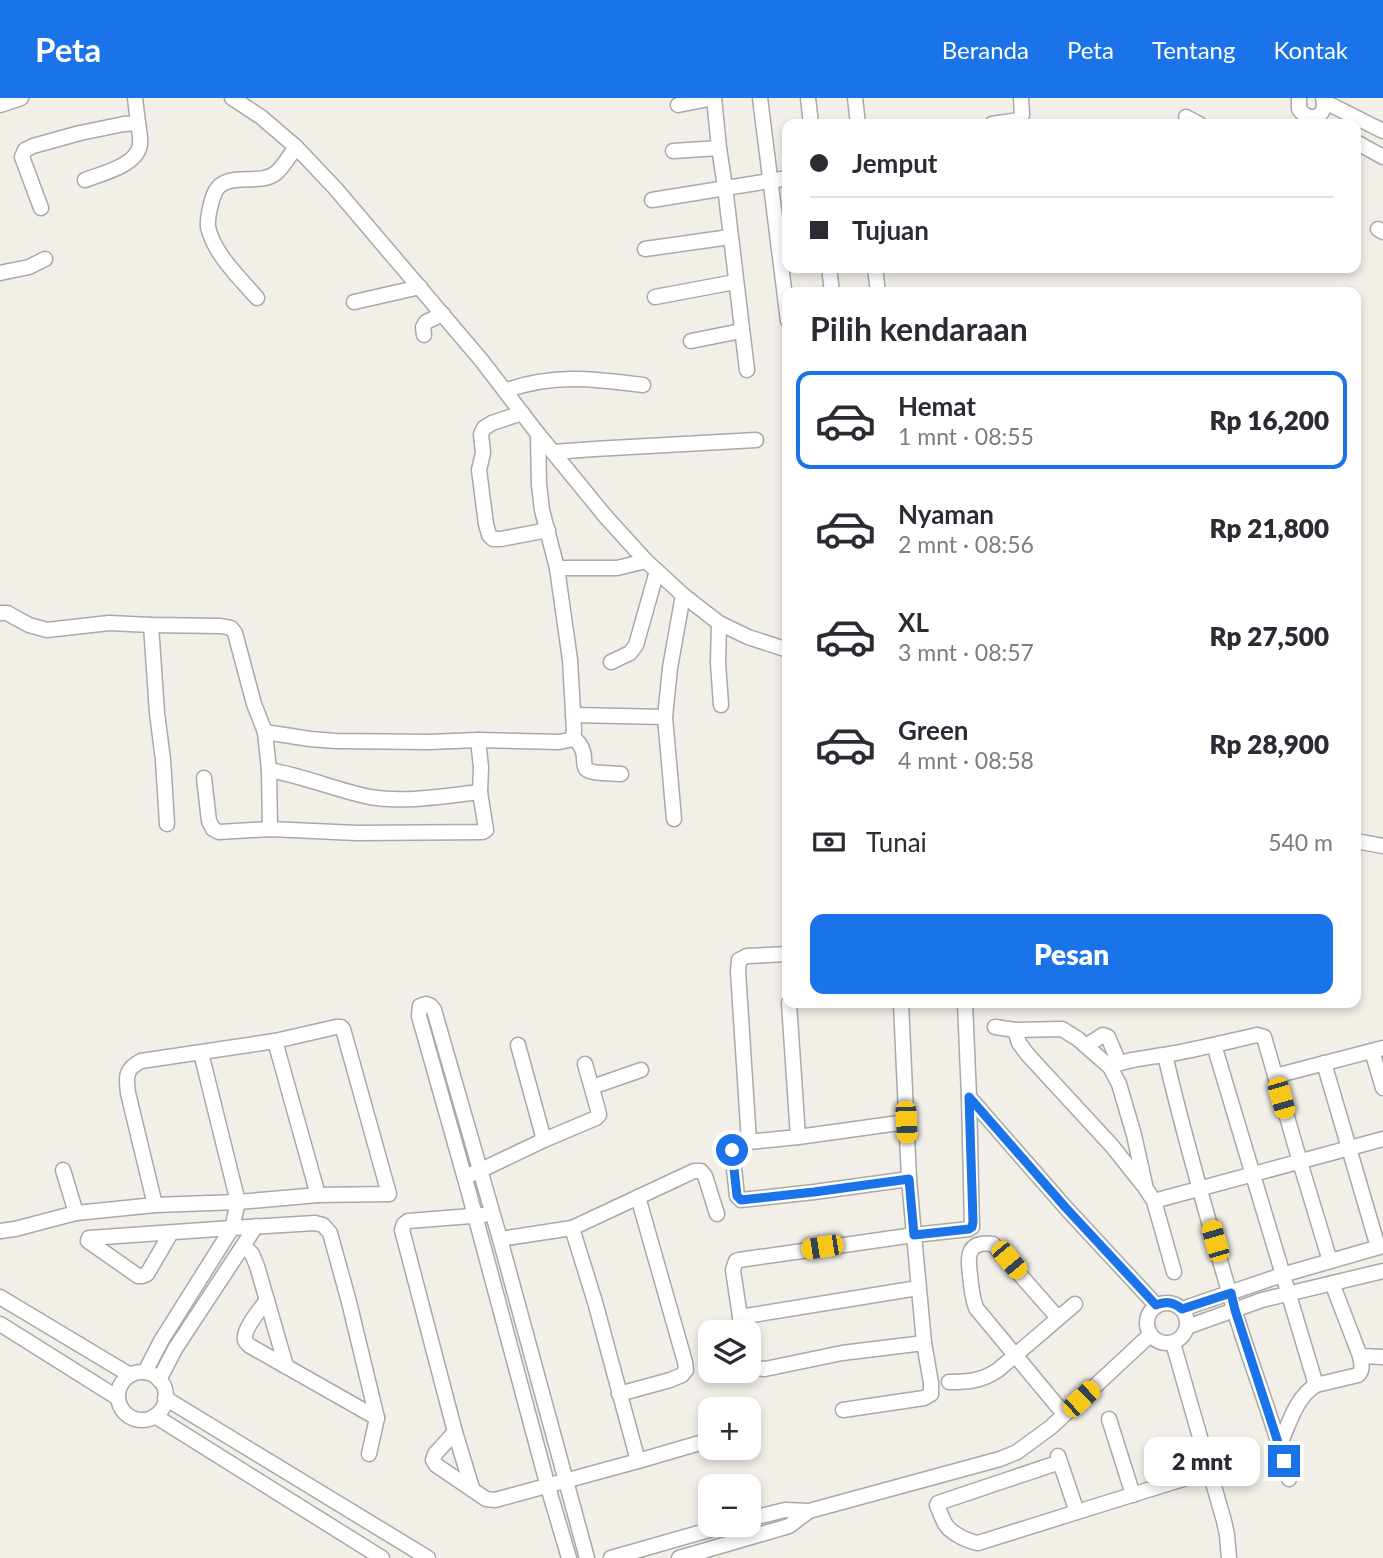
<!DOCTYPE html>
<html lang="id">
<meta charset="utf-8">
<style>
:root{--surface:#fff;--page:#f7f7f7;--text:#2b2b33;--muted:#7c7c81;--line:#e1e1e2;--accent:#1a73e8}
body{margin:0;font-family:Lato,sans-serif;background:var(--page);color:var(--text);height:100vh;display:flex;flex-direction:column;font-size:26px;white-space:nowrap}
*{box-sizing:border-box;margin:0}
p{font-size:23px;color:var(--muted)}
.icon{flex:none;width:38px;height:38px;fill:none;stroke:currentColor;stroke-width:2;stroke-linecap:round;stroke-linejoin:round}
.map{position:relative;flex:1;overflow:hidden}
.details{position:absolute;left:782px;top:189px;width:579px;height:721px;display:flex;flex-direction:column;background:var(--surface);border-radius:14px;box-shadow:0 4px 10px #0003}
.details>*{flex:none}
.guide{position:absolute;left:782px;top:21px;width:579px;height:154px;border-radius:14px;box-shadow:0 4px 10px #0003;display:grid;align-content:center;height:154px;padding:0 28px;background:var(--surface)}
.tools{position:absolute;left:698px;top:1222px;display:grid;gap:14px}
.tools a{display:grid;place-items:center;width:63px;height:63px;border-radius:14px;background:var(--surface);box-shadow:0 4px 10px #0003;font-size:35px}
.end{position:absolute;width:32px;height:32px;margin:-16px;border:9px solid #1a73e8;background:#fff;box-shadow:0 0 0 4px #fff}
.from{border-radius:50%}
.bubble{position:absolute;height:49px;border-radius:14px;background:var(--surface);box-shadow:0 4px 10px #0003;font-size:23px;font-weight:800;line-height:49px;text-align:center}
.car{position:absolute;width:21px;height:42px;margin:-21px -10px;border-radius:9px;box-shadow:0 0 5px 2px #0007;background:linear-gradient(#f5c518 24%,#345 0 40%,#f5c518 0 76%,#345 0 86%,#f5c518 0)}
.guide b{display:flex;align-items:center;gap:24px;height:66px;font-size:26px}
.guide b+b{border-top:2px solid var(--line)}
.guide i{width:18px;height:18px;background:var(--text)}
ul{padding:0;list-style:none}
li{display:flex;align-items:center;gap:21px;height:98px;margin:0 14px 10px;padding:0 14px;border:4px solid transparent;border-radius:14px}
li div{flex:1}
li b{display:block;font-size:26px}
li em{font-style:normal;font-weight:800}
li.selected{border-color:var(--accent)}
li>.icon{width:63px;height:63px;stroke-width:1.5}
h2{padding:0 28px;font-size:32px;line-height:84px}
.pay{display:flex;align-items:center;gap:18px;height:77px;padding:0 28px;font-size:26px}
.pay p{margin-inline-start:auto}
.action{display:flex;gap:14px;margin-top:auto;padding:14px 28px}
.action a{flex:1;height:80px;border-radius:14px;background:var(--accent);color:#fff;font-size:28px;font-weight:800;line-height:80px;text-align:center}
header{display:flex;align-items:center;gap:42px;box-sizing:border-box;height:98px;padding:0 35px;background:var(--accent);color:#fff}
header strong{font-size:33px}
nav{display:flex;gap:38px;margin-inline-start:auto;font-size:24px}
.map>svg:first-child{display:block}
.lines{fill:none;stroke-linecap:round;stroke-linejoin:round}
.street-casing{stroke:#a9a9a9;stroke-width:17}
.street{stroke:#fff;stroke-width:14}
.route{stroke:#1a73e8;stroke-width:9}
</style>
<header>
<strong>Peta</strong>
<nav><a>Beranda</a><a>Peta</a><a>Tentang</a><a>Kontak</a></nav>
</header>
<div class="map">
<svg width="1383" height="1460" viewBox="0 0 1383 1460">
<rect width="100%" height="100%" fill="#f2efe9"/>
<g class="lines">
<g class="street-casing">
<g id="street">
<path d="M232,0l29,19 35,30 39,41 147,173 56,73 68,83 40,44 37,34 36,28 29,14 40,13"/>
<path d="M714,0l5,50 6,39 22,183"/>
<path d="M760,0l28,223"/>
<path d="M808,0l3,26"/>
<path d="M855,0l3,26"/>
<path d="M1299,0v11c11,15 29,8 24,-11"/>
<path d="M1325,4l58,29"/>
<path d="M0,7l21,-7"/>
<path d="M678,7l36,-7"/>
<path d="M1186,19l13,7"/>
<path d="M992,26l27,-4 3,-5 -1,-17"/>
<path d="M1356,44l27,15"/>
<path d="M673,53l46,-3"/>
<path d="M85,82c18,-7 51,-14 55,-35 1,-7 -1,-15 -2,-22"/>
<path d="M652,102l136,-22"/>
<path d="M41,110l-19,-51 3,-7 8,-4 47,-13 44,-9 14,-1 -3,-25"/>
<path d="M1378,131l5,3"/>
<path d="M645,151l85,-12"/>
<path d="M829,170l3,24"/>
<path d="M875,170l3,24"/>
<path d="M0,175l29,-6 16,-8"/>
<path d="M655,199l80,-15"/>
<path d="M257,200c-18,-21 -43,-44 -49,-71 -1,-9 2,-19 4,-27 2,-7 5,-14 12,-17 16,-8 38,1 52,-10 8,-7 14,-18 20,-26"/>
<path d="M354,204l66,-15"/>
<path d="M424,237l-1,-8 3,-5 17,-8"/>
<path d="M691,243l50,-10"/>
<path d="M505,293c46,-18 91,-12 138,-6"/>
<path d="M522,315l-30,10 -8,5 -3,6 2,19 -4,17 7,54 3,11 4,4h8l47,-9"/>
<path d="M554,354l40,-3 162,-9"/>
<path d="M557,470h60l29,-7"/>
<path d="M0,515h7l22,12 18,5 62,-7 42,2 70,1 10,2 4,5 19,71 11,28 4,38 1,59"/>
<path d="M719,525l-1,40 3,42"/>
<path d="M151,527l6,88 6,47 4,64"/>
<path d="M611,564l19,-9 6,-8 21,-74"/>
<path d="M573,617l92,2"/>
<path d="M265,634l45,7 26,2 93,1 49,-2 81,2 10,-2 4,-3 1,-7 -4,-70 -13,-92 -15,-58 -3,-25 -1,-51"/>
<path d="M573,639c5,5 9,9 10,15 2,5 0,13 3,17 5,5 27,4 35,5"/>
<path d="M269,672c35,6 67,20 101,27 35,6 74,-1 110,-5"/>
<path d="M204,680l5,43 4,8 6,3 51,-3 87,4 126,-1 3,-2 -6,-38 1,-25 -3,-27"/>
<path d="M674,721l-9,-102 5,-49 13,-73"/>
<path d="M1356,743l27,5"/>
<path d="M789,905l9,134"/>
<path d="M901,905l8,176 5,56 -175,25 -3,1 -3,9 7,47 178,-29"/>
<path d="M995,929l20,3 47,-1 16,10 32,28 9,17 15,51 12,54 8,12 20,71"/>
<path d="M1015,932l4,13 9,12 84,91 31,39"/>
<path d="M275,943l61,-14h5l2,2 46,165 -71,1"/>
<path d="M518,947l26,95"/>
<path d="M1214,947l102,340"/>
<path d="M1086,948l17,-11 5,2 11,26"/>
<path d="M1372,953l11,37"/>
<path d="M201,955l37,149 -6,26 83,-5 8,2 7,8 19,69 28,116"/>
<path d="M1165,957c20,86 45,172 70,257 17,56 39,110 54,167"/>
<path d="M1324,965l54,184"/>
<path d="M1110,969c17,-8 36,-9 54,-12 31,-5 62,-13 93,-20l7,2 36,125 30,99"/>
<path d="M1275,978l108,-28"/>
<path d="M592,989l49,-17"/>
<path d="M969,999l97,111 90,97"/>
<path d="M906,1024l-108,15 -60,6 -4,2 -2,5 5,46 4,4 73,-8 95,-13"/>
<path d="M749,1044l-11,-171 1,-11 8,-4 41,-2"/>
<path d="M63,1072l13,43"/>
<path d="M472,1076l7,-3 65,-31 52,-22 3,-3 -1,-5 -13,-46"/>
<path d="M1154,1103l229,-62"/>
<path d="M484,1117l-76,6 -4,3 -2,6 53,202 -20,22 -2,6 3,5 50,34 9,1 143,-39 -43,-159 -23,-74 122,-57h7l4,5 12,38"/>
<path d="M0,1133l15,-2 61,-16 79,-8 83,-3 80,-7 -43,-154 -134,20c-16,8 -15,16 -13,32l27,112"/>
<path d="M171,1135l-24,41 -5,2h-4l-50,-35 1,-3 143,-10"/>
<path d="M500,1141l72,-11"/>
<path d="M244,1148l8,8 5,12 29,100"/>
<path d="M0,1199l130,78"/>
<path d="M267,1202c-6,8 -21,26 -22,36 -1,5 1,6 5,10l127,72 -8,36"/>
<circle cx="1167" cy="1225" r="20"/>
<path d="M1182,1211l100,-34 101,-29"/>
<path d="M740,1219l3,15"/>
<path d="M1058,1220l-65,-74c-25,-3 -26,10 -23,31 1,11 2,22 6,33l88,106"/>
<path d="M0,1226l118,74"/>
<path d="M1187,1229l75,-27 121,-29"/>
<path d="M1173,1245l51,178 3,14 2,23"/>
<path d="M1360,1258l23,1"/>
<path d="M749,1262l6,8 10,1 77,-16 82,-10"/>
<path d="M145,1274l16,-31 71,-113"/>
<circle cx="142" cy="1298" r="24"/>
<path d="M159,1282l16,-31 81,-123"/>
<path d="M949,1284c19,0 33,-1 49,-12l77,-66"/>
<path d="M619,1296l51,-14 12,-5 4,-5 -1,-8 -47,-165"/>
<path d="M165,1300l263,160"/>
<path d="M843,1312l81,-12 7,-4v-11l-7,-40 -10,-108 55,-6 3,-2 -3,-130 -4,-94"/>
<path d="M155,1318l227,142"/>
<path d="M1109,1321l24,76"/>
<path d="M455,1334l17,56"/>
<path d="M1280,1346c9,-20 16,-47 36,-59l42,-10c6,-6 3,-12 2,-19l-28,-73"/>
<path d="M1058,1358l19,56 -99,31c-7,-1 -11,-3 -17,-6 -17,-9 -17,-15 -24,-32l1,-2 122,-41"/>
<path d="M638,1363l72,-21"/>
<path d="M1077,1414l132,-41"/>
<path d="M749,1421l36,-9 24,1 191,-52 17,-7 34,-25 99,-92"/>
<path d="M569,1460l-21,-71 -79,-294 -50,-177 1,-10 6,-2 5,2 3,4 66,229 87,319"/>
<path d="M611,1460l119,-34"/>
<path d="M679,1460l110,-32 20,-15"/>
</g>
</g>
<use href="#street" class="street"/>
</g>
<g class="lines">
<path class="route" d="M732,1052l5,46 4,4 73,-8 95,-13 5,56 55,-6 3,-2 1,-5 -4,-125 97,111 90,97c9,-4 18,-3 26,4l49,-16 4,17 49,151"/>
</g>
</svg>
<div class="tools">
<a><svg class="icon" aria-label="layers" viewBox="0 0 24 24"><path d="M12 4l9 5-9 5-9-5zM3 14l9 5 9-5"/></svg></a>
<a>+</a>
<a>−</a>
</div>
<i class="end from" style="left:732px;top:1052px"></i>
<i class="end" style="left:1284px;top:1363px"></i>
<div class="bubble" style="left:1144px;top:1339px;width:116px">2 mnt</div>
<i class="car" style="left:1281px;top:1000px;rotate:164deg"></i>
<i class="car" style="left:906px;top:1024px;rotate:177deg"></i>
<i class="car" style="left:1215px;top:1143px;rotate:344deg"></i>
<i class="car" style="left:822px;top:1149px;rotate:261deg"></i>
<i class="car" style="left:1009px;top:1162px;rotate:140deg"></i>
<i class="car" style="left:1081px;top:1301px;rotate:47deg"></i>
<div class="guide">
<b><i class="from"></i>Jemput</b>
<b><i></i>Tujuan</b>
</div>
<section class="details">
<h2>Pilih kendaraan</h2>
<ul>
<li class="selected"><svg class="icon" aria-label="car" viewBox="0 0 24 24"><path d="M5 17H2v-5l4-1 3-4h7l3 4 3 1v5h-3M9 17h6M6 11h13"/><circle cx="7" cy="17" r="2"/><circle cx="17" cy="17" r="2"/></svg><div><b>Hemat</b><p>1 mnt · 08:55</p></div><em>Rp 16,200</em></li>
<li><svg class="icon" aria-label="car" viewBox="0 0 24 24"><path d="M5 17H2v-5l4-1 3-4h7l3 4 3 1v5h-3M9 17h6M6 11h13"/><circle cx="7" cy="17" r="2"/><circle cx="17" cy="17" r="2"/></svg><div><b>Nyaman</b><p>2 mnt · 08:56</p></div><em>Rp 21,800</em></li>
<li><svg class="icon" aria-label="car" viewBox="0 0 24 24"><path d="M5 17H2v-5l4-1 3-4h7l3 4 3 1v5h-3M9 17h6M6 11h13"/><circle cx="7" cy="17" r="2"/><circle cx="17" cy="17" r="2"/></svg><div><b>XL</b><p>3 mnt · 08:57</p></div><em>Rp 27,500</em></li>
<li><svg class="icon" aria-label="car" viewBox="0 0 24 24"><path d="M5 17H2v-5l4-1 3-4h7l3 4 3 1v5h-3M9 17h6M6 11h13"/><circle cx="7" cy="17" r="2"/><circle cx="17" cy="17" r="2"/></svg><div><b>Green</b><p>4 mnt · 08:58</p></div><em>Rp 28,900</em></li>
</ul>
<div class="pay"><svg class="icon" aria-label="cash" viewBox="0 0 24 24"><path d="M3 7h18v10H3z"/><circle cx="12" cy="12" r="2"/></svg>Tunai<p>540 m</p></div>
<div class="action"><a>Pesan</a></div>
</section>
</div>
